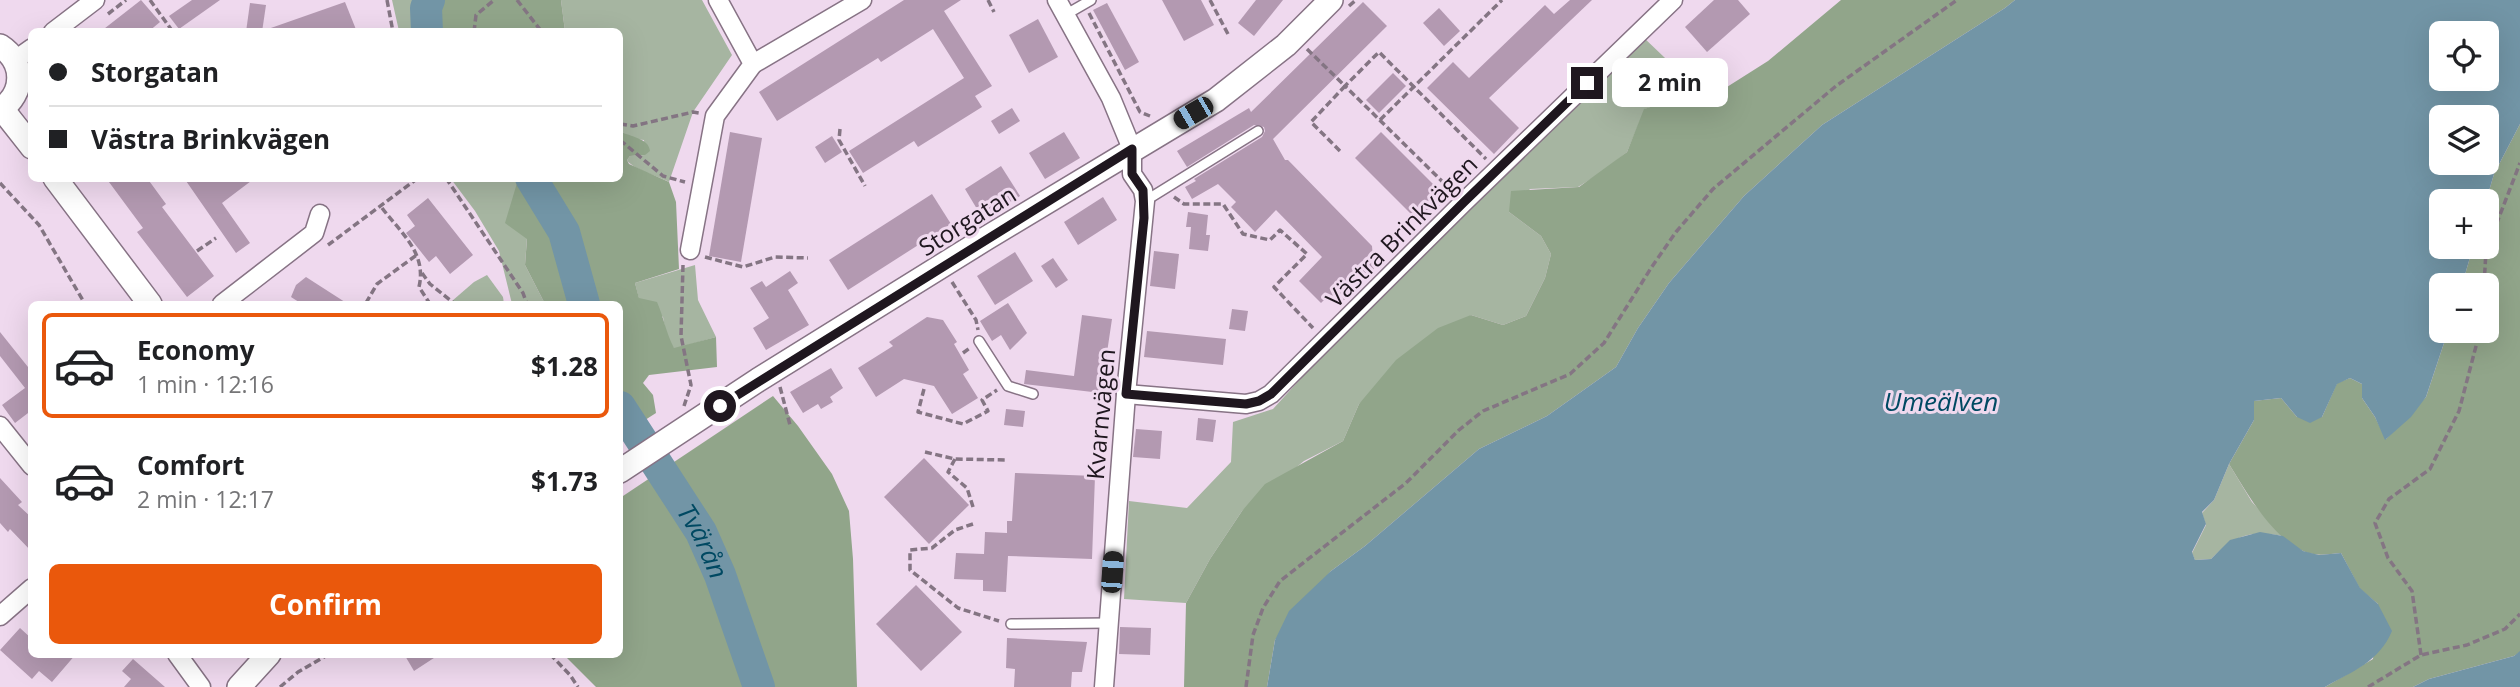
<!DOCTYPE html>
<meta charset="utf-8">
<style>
:root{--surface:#fff;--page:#f2f2f2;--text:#202124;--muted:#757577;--line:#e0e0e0;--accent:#ea580c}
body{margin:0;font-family:"Open Sans",sans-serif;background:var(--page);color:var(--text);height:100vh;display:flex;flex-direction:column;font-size:26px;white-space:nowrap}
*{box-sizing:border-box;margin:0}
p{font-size:23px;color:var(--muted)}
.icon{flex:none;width:38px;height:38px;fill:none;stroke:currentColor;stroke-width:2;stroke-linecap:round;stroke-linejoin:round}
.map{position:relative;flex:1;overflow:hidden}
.details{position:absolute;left:28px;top:301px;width:595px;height:357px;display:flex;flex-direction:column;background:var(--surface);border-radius:10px;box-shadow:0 7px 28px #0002}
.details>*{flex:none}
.hud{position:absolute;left:28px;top:28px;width:595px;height:154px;border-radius:10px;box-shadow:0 7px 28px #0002;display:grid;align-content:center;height:154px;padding:0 21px;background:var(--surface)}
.controls{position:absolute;left:2429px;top:21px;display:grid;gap:14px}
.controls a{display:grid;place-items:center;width:70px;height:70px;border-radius:10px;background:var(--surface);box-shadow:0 7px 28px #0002;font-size:35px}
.end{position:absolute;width:32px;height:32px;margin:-16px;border:9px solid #1f171f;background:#fff;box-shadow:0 0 0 4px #fff}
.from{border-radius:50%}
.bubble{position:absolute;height:49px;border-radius:10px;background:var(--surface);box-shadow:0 7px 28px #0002;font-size:23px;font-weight:700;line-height:49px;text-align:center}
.car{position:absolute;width:21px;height:42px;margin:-21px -10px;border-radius:9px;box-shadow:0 0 5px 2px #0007;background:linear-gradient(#222 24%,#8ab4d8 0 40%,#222 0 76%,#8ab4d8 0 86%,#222 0)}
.hud b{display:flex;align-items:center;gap:24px;height:66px;font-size:26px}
.hud b+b{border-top:2px solid var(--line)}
.hud i{width:18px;height:18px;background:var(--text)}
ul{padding:12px 0 0;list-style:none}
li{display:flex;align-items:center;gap:21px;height:105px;margin:0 14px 10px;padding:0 7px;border:4px solid transparent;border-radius:10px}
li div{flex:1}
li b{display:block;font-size:26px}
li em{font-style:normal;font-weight:700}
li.current{border-color:var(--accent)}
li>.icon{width:63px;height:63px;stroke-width:1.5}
.cta{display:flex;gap:14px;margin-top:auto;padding:14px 21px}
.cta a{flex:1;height:80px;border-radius:10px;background:var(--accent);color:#fff;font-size:28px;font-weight:700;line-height:80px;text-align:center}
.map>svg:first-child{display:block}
.green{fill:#a6b5a1}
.forest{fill:#91a58a}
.water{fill:#7295a6;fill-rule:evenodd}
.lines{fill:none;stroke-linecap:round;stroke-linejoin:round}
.river{stroke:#7295a6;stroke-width:32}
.building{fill:#b399b1}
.service-casing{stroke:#877385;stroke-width:12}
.minor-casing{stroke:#877385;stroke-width:21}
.tertiary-casing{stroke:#877385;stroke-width:26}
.path{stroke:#847583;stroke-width:3.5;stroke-dasharray:7 3.5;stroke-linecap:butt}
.service{stroke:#fff;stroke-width:9}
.minor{stroke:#fff;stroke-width:18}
.tertiary{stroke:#fff;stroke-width:23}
.route{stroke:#1f171f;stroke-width:9}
.labels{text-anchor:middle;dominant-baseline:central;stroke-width:6;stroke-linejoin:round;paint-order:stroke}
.street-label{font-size:24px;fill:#1f171f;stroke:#efd9ee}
.water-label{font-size:26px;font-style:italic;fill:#004962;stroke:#efd9ee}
</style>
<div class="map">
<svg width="2520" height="687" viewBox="0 0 2520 687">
<rect width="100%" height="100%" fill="#efd9ee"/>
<g class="green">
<path d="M392,0h33l-5,15 7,16h-28z"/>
<path d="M561,0h141l30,55 -39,57 -24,70c-11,-6 -37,-13 -42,-22l3,-4 15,-1 -1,-15 -9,-1 -15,-8v-99l-55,-1z"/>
<path d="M1642,36l66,63 -39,2 -24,8 -18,43 -25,20 -24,15 -48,2 -21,23 32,24 10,18 -6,24 -19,38 -23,9 -32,-10 -112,89 -16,37 -39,20 -62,50 -32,48 -24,44 -62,-4 5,-98 58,7 44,-46 2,-40 40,-13 63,-69z"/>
<path d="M451,179h69l-3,4 10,55 -2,27 20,39h-33l-13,-53 -24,-40z"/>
<path d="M695,265l3,35 18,37 -42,12 -8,-15 -3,-17 -24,-18 -4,-16z"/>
<path d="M487,275l16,22 1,7h-49l-3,-3 22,-19z"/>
<path d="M2229,464l23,38 31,34c-35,-6 -47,-1 -72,23l-16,1 -3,-7 14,-28 -4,-12 12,-13z"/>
</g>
<g class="forest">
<path d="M425,0h136l4,31h-138l-7,-16z"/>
<path d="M1841,0h174l-10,8 -183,117 -78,71 -75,87 -31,45 -22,39 -69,49 -68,33 -114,97 -34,25 -56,69 -8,47h-83l2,-84 24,-44 32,-48 23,-27 78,-43 16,-37 37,-44 42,-32 33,-13 32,10 23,-9 19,-38 6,-24 -10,-18 -32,-24 2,-21 68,-4 48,-35 17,-43 25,-8 39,-2 60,-38z"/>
<path d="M2520,124v528l-6,4 -85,23 -16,8h-88l48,-28 5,-55 -18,-15 -19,-36c-12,1 -26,4 -38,-2 -32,-15 -56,-58 -74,-87l25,-44 -1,-19 28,-3 16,19h25l15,-34 13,-5 12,6v14l13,19 11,22 40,-42 22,-66h39v-46h-25l11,-38h14l-1,-46 8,-27z"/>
<path d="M620,131c10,6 29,7 30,20l-5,4 -15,1 -3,4 2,4 40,18 7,20 3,67 -44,14 4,15 18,4c7,16 9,31 17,46l42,-11 1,30 -68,8 -6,8 10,12 3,18 -36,23v-132h-75l-20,-39 2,-26 -22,-16 12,-40 3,-4 100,-1z"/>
<path d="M773,396l25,30 34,48 17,37 4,48 4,128h-261l-32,-32 56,-1v-156z"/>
</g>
<g class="water">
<path d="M2015,0h505v124l-26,50 -8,27h-45v46h32l-11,38h-21v46h7l-22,66 -15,20 -26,23 -10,-23 -13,-19v-14l-12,-6 -13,6 -15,33 -12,6 -13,-6 -16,-19 -27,3v19l-25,44 -15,36 -12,12 4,12 -14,28 3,8 16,-1 19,-19 30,-8 23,4 20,15 16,4 22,-2 19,35 18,16 14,27c-13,31 -39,40 -67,56h-1058l8,-47 14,-29 42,-40 34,-25 114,-97 68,-33 69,-49 22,-39 31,-45 75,-87 78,-71 183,-117zM2441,33h46v46h-46zM2441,117h46v46h-46z"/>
<path d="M2520,651v36h-107l16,-8 85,-23z"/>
</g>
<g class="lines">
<g class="river">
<path d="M427,32l-1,-24 3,-8"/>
<path d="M531,178l33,54 20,72"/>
<path id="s1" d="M620,407l81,125 19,43 39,112"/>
</g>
</g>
<g class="building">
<path d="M141,0l19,22 -12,10h-48z"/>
<path d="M192,0h28l-41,29 -10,-13z"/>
<path d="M904,0h57l-17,11 48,75 -17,10 7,11 -64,40 -4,-6 -51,32 -14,-22 115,-73 -31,-49 -52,33 -3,-4 -101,63 -18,-29z"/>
<path d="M1162,0h39l13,25 -30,16z"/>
<path d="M1256,0h27l-29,36 -16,-13z"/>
<path d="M1570,0h22l-103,98 30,30 -25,26 -67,-66 26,-26 16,16 76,-73 9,9z"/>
<path d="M1714,0h24l12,14 -43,38 -22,-25z"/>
<path d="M345,2l12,30h-89v-3z"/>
<path d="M1363,2l24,24 -114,113 12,21h3l84,86 2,25 -35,34 -10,-10 -8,8 -22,-22 23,-24 -46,-47 -21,22 -24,-25 5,-5 -18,-18 -26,15 -7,-12 11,-6 -2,-2 68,-42 3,-6 -1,-4 -10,-2 -67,42 -10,-16 72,-43 2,4z"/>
<path d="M250,3l16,2 -4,27h-16z"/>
<path d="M1107,3l32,59 -14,8 -32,-60z"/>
<path d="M1439,8l21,23 -16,15 -21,-23z"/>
<path d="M1038,19l20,38 -29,16 -20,-38z"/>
<path d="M1393,73l13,13 -27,27 -13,-13z"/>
<path d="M1012,108l8,13 -21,13 -8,-13z"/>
<path d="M730,132l32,6 -21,124 -32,-6z"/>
<path d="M1064,132l16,26 -35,21 -16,-26z"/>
<path d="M1381,132l66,66 -26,26 -66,-66z"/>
<path d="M832,136l10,16 -17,11 -10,-16z"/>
<path d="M1001,166l19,30 -37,23 -18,-30z"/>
<path d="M106,178h41l19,26 -4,3 52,69 -27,21 -50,-65 6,-4z"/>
<path d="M184,178h71l-33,25 28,40 -14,10z"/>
<path d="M932,194l19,30 -103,66 -19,-30z"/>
<path d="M1103,197l14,23 -39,25 -14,-23z"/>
<path d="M428,198l45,57 -23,19 -14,-18 -7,6 -23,-29 9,-7 -8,-11z"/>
<path d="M1188,212l20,3 -2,20h4l-2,16 -19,-2 2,-22h-5z"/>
<path d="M1154,251l25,3 -4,35 -25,-3z"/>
<path d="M1015,252l18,29 -38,24 -18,-29z"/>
<path d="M1053,258l15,22 -12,8 -15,-22z"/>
<path d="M790,271l8,12 -10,7 21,35 -43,25 -13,-22 16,-10 -19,-30 12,-7 4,6z"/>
<path d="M306,277l42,27h-46l-11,-7 5,-12z"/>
<path d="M1008,303l19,30 -17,17 -9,-15 -9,6 -12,-20z"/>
<path d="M1232,309l16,2 -3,20 -16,-2z"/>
<path d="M1082,315l30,4 -11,74 -77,-9 2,-14 48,6z"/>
<path d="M927,317l16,3 14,22 -3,2 15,26 -6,4 15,24 -26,16 -18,-28 -30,-7 -28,18 -18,-29 35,-22 -4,-4z"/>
<path d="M1147,331l79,8 -3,26 -79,-8z"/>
<path d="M0,332l32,40v38l-17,13 -13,-18 23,-17 -25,-32z"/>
<path d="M831,368l12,20 -13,9 3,5 -12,7 -3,-5 -15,9 -13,-21z"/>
<path d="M1006,409l19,2 -2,16 -19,-2z"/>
<path d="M1198,418l18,2 -3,22 -17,-2z"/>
<path d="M1136,429l26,2 -2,28 -27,-2z"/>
<path d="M924,458l45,47 -40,39 -45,-47z"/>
<path d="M1015,473l80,3 -3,83 -84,-3 -2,36 -23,-1v-11l-29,-1 2,-26 28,1 1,-22 22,1v-12h5z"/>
<path d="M0,478l22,24 -4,3 14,13v34l-22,-23 -2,3 -8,-9z"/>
<path d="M916,585l46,47 -41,39 -45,-47z"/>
<path d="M1120,627l31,1 -1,27 -31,-1z"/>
<path d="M20,628l12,11v15h44l-24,28 -13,-11 -7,8 -32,-29z"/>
<path d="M1007,638l80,4 -5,30h-10l-1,15h-57l1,-18 -9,-1z"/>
<path d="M404,654h36l-26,17z"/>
<path d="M133,659l32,28h-41l7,-8 -9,-8z"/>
</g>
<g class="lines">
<g class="service-casing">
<g id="service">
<path d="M1065,15l26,-15"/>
<path d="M1145,201l113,-70"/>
<path d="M979,341l29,45 25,8"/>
<path d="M1011,624l97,-1"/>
</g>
</g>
<g class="minor-casing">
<g id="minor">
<path d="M1057,0l54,98 21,51v25l11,16 2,11 -19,193 -22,293"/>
<path d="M53,32l42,-32"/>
<path d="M15,60l17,-12"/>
<path d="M753,64l109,-64"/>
<path d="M690,250l25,-134 38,-52 -35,-64"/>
<path d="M222,304l92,-71 6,-19"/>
<path d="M1126,394l120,10 13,-3 12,-7 193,-192 209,-202"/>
<path d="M0,426l32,40"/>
<path d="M0,616l32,-28"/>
<path d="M177,654l24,33"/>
</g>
</g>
<g class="tertiary-casing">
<g id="tertiary">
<path d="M0,46c25,16 25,47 0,64"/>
<path d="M2,109l30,38"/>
<path d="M55,178l95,126"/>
<path d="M620,471l138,-91 227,-141 231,-139 70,-55 45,-45"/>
<path d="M239,687l30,-33"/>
</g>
</g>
<g class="path">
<path d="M150,0l23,32"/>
<path d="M387,0l6,32"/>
<path d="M517,0l25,32"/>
<path d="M988,0l6,12"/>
<path d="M1210,0l19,36"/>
<path d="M1349,6l7,-6"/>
<path d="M1089,13l51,99 10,4"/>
<path d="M108,14l18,-14"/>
<path d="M474,32l2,-17 18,-15"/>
<path d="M1307,49l38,37 -34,36 30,30"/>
<path d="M1380,120l122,-120"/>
<path d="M620,124l13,2 60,-14 6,1"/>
<path d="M840,129l-1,11 26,46"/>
<path d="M620,140l43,36 22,6"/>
<path d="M446,178l77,115 4,11"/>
<path d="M0,183l39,42 46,79"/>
<path d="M1452,191l-107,-105 34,-34 107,107"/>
<path d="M1174,197l10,7h39l20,30 27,6 10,-10 27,24 -33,33 39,41"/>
<path d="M382,208c19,25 45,45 37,79l11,17"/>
<path d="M328,245l90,-67"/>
<path d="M197,251l19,-13"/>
<path d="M705,257l38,10 32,-10 33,1"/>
<path d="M683,265l-2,71 10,49 -7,21"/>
<path d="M422,273l8,11 25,20"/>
<path d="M952,282l24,38 2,10"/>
<path d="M2484,285l2,-34 34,-88"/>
<path d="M366,303l11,-19 41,-30"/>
<path d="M963,353l8,-6"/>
<path d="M780,387l10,38"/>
<path d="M924,389l-6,23 45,12 25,-13 -6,-11 15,-10"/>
<path d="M925,452l30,7 51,1"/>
<path d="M955,459l-7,13 19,16 7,22"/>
<path d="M973,524l-18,6 -23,18 -22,2v20l48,38 41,13"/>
<path d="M550,654l20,21 8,12"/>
<path d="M2421,655l-9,-64 -24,-33 -13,-35 14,-24 41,-30 29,-58 21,-80"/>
<path d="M280,687l18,-15 31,-18"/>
<path d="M1246,687l7,-52 10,-27 17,-27 126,-98 53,-53 24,-19 87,-37 34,-31 47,-75 25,-36 37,-43 123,-103 121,-86"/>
<path d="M2368,687l53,-32 46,-10 38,-16 15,-15"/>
</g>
<use href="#service" class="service"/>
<use href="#minor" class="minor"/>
<use href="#tertiary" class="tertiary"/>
</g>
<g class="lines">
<path class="route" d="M720,406l412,-257v25l11,16 1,28 -18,176 120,10 13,-3 12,-7 193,-192 123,-119"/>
</g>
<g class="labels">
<g class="street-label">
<text transform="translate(967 220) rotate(-32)">Storgatan</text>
<text transform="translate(1401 231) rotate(-45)">Västra Brinkvägen</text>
<text transform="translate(1100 414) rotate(-85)">Kvarnvägen</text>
</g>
<g class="water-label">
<text x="1941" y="401">Umeälven</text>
<text stroke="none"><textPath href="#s1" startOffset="158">Tvärån</textPath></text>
</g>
</g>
</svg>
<div class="controls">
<a><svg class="icon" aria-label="locate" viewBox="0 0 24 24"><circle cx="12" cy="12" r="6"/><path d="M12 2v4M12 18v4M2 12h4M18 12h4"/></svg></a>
<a><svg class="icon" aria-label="layers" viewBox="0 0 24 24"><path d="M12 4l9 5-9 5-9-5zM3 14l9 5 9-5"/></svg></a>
<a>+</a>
<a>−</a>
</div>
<i class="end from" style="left:720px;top:406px"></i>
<i class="end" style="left:1587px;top:83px"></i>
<div class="bubble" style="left:1612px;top:58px;width:116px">2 min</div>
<i class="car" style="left:1193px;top:113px;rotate:240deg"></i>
<i class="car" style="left:1112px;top:572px;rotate:4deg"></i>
<div class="hud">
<b><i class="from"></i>Storgatan</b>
<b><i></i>Västra Brinkvägen</b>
</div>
<section class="details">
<ul>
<li class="current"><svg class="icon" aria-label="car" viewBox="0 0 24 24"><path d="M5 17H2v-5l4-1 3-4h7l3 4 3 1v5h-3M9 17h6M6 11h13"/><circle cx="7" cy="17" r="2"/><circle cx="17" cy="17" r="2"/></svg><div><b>Economy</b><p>1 min · 12:16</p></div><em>$1.28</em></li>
<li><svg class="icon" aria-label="car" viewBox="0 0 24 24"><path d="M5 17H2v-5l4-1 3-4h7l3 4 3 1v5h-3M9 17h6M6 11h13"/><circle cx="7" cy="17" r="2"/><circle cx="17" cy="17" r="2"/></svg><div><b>Comfort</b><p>2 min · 12:17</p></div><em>$1.73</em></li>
</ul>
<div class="cta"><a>Confirm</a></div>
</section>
</div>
